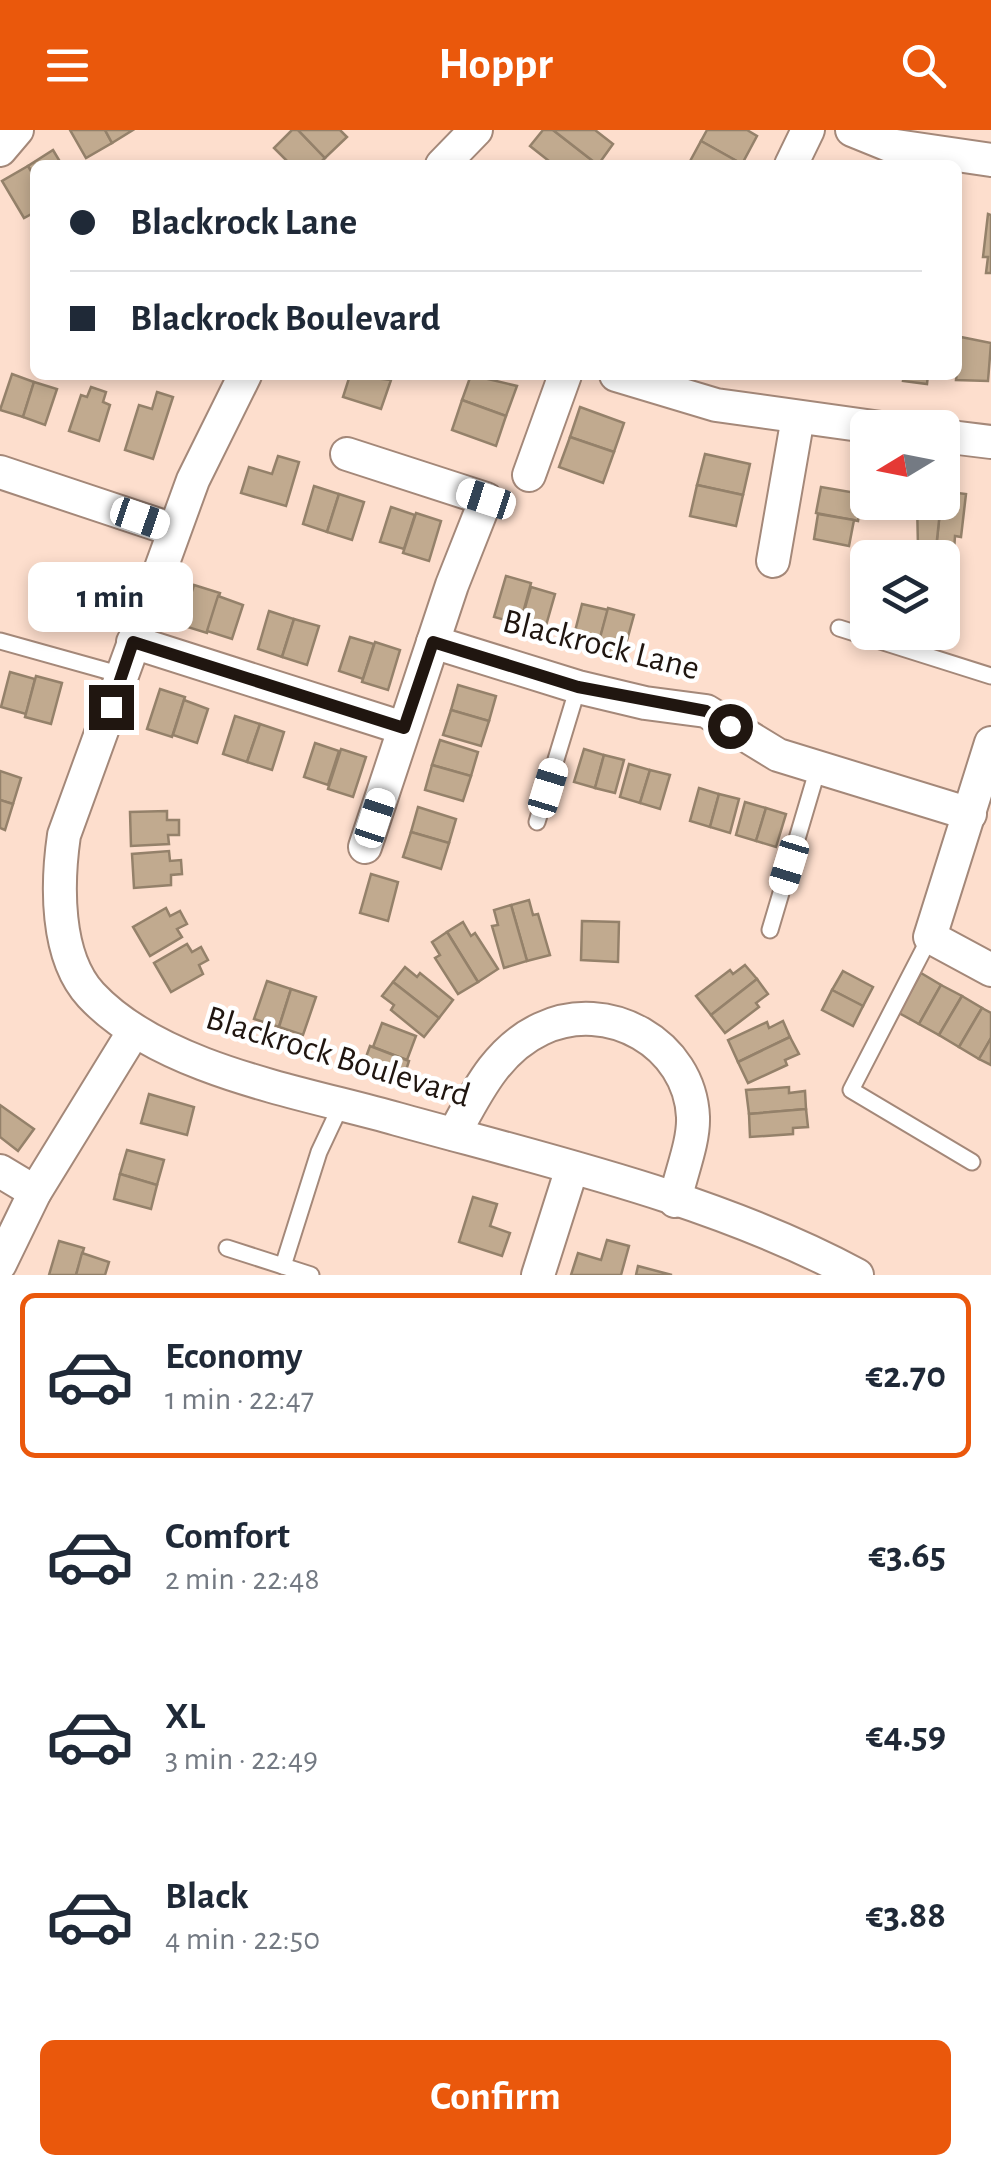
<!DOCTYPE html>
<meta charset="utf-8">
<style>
:root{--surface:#fff;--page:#f6f6f7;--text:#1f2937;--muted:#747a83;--line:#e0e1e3;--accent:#ea580c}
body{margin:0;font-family:"Alegreya Sans",sans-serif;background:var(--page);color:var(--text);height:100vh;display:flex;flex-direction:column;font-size:38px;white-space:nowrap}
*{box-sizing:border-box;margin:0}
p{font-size:32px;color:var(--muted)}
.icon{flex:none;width:55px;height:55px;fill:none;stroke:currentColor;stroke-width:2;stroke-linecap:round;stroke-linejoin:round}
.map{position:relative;height:1145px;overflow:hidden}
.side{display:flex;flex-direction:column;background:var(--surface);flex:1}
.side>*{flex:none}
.guide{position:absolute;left:30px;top:30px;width:932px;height:220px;border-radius:15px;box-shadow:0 5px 15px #0003;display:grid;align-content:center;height:220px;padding:0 40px;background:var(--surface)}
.needle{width:65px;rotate:260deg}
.buttons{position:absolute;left:850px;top:280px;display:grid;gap:20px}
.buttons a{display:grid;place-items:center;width:110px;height:110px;border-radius:15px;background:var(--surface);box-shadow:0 5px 15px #0003;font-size:50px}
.end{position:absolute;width:45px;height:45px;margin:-22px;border:12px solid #201610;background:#fff;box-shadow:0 0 0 5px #fff}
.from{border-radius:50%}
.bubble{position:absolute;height:70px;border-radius:15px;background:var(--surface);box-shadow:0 5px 15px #0003;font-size:32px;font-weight:700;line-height:70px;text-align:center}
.car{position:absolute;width:30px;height:60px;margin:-30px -15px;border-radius:12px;box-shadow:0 0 8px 2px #0007;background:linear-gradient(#fff 24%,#345 0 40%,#fff 0 76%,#345 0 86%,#fff 0)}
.guide b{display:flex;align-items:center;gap:35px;height:95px;font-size:38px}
.guide b+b{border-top:2px solid var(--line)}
.guide i{width:25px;height:25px;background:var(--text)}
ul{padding:18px 0 0;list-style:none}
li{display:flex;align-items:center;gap:30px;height:165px;margin:0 20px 15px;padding:0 20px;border:5px solid transparent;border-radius:15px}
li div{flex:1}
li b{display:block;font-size:38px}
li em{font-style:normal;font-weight:700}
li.active{border-color:var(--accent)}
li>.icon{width:90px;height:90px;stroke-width:1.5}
.cta{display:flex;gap:20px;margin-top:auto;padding:20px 40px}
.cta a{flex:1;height:115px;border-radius:15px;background:var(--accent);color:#fff;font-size:40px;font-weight:700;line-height:115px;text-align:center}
header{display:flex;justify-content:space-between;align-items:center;height:130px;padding:0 40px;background:var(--accent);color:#fff;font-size:45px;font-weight:700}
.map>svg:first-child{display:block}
.building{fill:#c1aa8f;stroke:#94816a;stroke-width:2.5}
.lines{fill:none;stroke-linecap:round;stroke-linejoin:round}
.lane-casing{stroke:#a48879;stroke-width:19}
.street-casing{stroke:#a48879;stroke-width:36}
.lane{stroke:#fff;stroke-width:15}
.street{stroke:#fff;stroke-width:32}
.route{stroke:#201610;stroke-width:12}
.labels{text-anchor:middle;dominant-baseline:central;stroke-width:9;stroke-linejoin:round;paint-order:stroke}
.street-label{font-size:35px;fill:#201610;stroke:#fff}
</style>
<header><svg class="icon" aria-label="menu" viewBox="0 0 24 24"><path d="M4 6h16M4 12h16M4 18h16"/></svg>Hoppr<svg class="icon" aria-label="search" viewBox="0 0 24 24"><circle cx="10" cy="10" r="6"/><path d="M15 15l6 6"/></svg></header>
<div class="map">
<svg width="991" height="1145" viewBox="0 0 991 1145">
<rect width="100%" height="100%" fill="#fddecd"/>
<g class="building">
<path d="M70,0h35l7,13 -26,15z"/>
<path d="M105,0h28l-21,13z"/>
<path d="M292,0h6l27,28 -7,7h-27l-17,-17z"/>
<path d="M298,0h42l7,7 -22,21z"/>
<path d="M543,0h10l45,35h-44l-24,-19z"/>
<path d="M553,0h42l18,14 -15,21z"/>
<path d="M707,0h40l10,6 -15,28 -41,-23z"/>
<path d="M701,11l41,23 -1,1h-53z"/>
<path d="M53,20l9,15h-27v13l-7,-12z"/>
<path d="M28,36l7,12v34l-11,6 -22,-37z"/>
<path d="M988,84l3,1v58h-5l2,-16h-5z"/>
<path d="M961,207l30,6 -3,38 -32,-1z"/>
<path d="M12,244l22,8 -11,35 -23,-7z"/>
<path d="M350,245l41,5 -10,29 -38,-12z"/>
<path d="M471,245l46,11 -11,30 -44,-16z"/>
<path d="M904,245h24l-1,9 -24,-3z"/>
<path d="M34,252l23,7 -12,36 -22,-8z"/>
<path d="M91,257l15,5 -3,10 7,3 -11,36 -30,-10 12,-36 6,2z"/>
<path d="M157,262l16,5 -20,62 -28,-9 14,-45 13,4z"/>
<path d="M462,270l44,16 -10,30 -44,-16z"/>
<path d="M580,277l44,16 -10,29 -44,-15z"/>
<path d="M570,307l44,15 -11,31 -44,-16z"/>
<path d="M705,324l45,10 -7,31 -46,-10z"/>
<path d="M278,326l21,6 -13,44 -45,-13 8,-26 23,7z"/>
<path d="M697,355l46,10 -7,31 -46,-10z"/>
<path d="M314,356l25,8 -12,38 -24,-8z"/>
<path d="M821,357l41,7 -4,27 -42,-8z"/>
<path d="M942,361l24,3 -5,43 -6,-1 -1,15 -18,-2z"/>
<path d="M339,364l25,8 -12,38 -25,-8z"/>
<path d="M917,372h24l-5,47 -18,-2z"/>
<path d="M391,377l24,8 -11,34 -24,-7z"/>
<path d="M416,383l25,8 -12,40 -26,-8z"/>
<path d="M818,384l36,6 -5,26 -35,-7z"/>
<path d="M506,446l25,7 -11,41 -26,-7z"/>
<path d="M194,455l26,8 -13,40 -26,-8z"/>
<path d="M531,457l24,7 -10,35 -24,-7z"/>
<path d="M218,466l25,9 -11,34 -25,-8z"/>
<path d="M582,474l26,6 -10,35 -25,-6z"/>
<path d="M608,478l26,7 -11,40 -26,-6z"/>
<path d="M269,481l25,8 -12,38 -24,-8z"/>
<path d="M294,489l25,7 -12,39 -25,-8z"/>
<path d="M350,507l24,7 -11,35 -24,-8z"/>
<path d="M375,512l25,8 -12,40 -26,-8z"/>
<path d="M10,542l25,7 -9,35 -25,-7z"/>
<path d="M36,546l26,7 -11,41 -26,-7z"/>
<path d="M458,555l38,11 -7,25 -38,-11z"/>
<path d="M160,559l25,8 -13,40 -25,-8z"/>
<path d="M184,570l24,9 -11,34 -24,-8z"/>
<path d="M451,580l38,11 -8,25 -38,-11z"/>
<path d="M235,586l25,8 -13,38 -24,-8z"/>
<path d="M260,594l24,8 -12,38 -25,-8z"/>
<path d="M440,610l38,12 -7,24 -39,-11z"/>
<path d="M315,613l24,8 -11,34 -24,-8z"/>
<path d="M341,619l25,8 -13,40 -25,-8z"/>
<path d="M584,619l20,6 -9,33 -21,-6z"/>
<path d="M604,625l20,5 -9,33 -20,-5z"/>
<path d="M629,634l21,6 -10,33 -20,-6z"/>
<path d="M432,635l39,11 -8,25 -38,-11z"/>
<path d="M650,640l20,5 -10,34 -20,-6z"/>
<path d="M0,641l21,7 -8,26 -13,-4z"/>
<path d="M699,658l20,6 -9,33 -20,-6z"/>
<path d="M719,664l20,5 -9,34 -20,-6z"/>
<path d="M0,670l13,4 -8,26 -5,-2z"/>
<path d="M745,672l21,6 -10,33 -20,-6z"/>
<path d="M418,677l38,12 -7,24 -38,-11z"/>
<path d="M766,678l20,6 -10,33 -20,-6z"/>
<path d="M167,681v9h12v15h-11l1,9 -38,2 -1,-34z"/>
<path d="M411,702l38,11 -8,26 -38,-12z"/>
<path d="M169,721l1,10 11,-1 1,14 -11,1v10l-37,3 -2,-34z"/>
<path d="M371,744l27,8 -10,39 -28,-8z"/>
<path d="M529,770l4,15 5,-1 12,41 -23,6 -16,-56z"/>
<path d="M511,775l16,56 -23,7 -12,-42 6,-1 -4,-15z"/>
<path d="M166,778l4,8 10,-5 7,13 -10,5 5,8 -32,19 -17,-29z"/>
<path d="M582,791l37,1 -1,40 -37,-2z"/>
<path d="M463,792l8,14 4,-3 23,36 -20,13 -31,-50z"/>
<path d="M447,802l31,50 -20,12 -23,-36 5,-3 -8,-13z"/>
<path d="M187,814l5,8 9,-5 7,13 -9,5 4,9 -32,18 -17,-29z"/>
<path d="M745,835l12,14 -46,36 -15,-19 34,-26 3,4z"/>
<path d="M405,837l12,10 3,-4 33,27 -14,18 -46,-36z"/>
<path d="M843,841l30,16 -10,19 -31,-16z"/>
<path d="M921,843l20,12 -22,39 -20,-11z"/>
<path d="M757,849l11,15 -12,9 3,4 -34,26 -14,-18z"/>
<path d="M267,851l24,8 -12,38 -25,-8z"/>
<path d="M393,852l46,36 -15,19 -33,-27 3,-5 -12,-9z"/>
<path d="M941,855l21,11 -23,39 -20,-11z"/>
<path d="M291,859l25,8 -13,38 -24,-8z"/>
<path d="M832,860l31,16 -10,20 -31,-16z"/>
<path d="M962,866l20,12 -23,39 -20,-12z"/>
<path d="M982,878l9,5v25l-12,21 -20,-12z"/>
<path d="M783,891l7,16 -52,25 -10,-22 39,-18 2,6z"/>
<path d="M382,893l34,13 -9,24 -34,-13z"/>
<path d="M790,907l9,17 -14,6 2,5 -39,18 -10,-21z"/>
<path d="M991,908v27l-12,-6z"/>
<path d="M370,916l39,15 -8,25 -40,-15z"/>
<path d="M789,957v6l16,-2 1,18 -57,5 -3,-24z"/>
<path d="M149,964l45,13 -7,28 -46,-12z"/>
<path d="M0,975l34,24 -16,22 -18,-14z"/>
<path d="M806,979l2,18 -15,1v6l-43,3 -1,-23z"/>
<path d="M127,1020l37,10 -7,25 -37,-11z"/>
<path d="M120,1044l37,11 -6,24 -37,-10z"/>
<path d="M473,1067l24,7 -7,22 20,7 -8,23 -43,-14z"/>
<path d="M607,1110l22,6 -8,29h-50l7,-22 23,7z"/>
<path d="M59,1111l25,7 -8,27h-27z"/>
<path d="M82,1123l27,9 -4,13h-29z"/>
<path d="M638,1136l34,9h-36z"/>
</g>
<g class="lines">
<g class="lane-casing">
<g id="lane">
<path d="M839,498l152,48"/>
<path d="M0,511l122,34"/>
<path d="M537,692l41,-135"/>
<path d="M770,800l48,-162"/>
<path d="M930,807l-79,153 121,72"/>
<path d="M227,1118l84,27"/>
<path d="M283,1136l36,-114 23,-49"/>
</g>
</g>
<g class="street-casing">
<g id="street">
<path d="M852,0l37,15 102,15"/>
<path d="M0,20l17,-20"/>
<path d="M442,35l34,-35"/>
<path d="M791,35l17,-35"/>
<path d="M245,245l-52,105 -129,355c-7,48 -9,121 27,160 70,75 211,97 306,124 155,43 318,80 460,156"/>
<path d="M616,245l100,30 165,23"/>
<path d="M942,306l49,6"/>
<path d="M347,324l139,45 -34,86 -87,262"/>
<path d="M0,342l174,58"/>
<path d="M529,345l36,-100"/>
<path d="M773,431l25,-144"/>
<path d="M133,512l270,86"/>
<path d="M433,512l145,45 67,16 61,8 72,44 192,59"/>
<path d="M991,613l-61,194 61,33"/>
<path d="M454,1004c22,-40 42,-84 87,-105 67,-32 149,15 152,88 1,26 -13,58 -18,84"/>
<path d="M0,1041l35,21"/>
<path d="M0,1134l35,-72 99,-161"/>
<path d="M538,1145l34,-107"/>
</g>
</g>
<use href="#lane" class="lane"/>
<use href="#street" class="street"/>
</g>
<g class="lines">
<path class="route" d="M111,577l22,-65 271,86 29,-86 145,45 128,24 24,15"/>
</g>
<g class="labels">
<g class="street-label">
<text transform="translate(601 515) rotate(14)">Blackrock Lane</text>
<text transform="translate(338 927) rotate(17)">Blackrock Boulevard</text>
</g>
</g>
</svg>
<div class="buttons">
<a><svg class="needle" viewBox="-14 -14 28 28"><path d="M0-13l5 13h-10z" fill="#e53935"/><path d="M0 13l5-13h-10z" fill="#747a83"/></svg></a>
<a><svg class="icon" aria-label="layers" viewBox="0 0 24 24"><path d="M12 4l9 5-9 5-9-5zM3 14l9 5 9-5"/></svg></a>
</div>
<i class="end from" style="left:730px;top:596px"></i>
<i class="end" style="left:111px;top:577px"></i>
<div class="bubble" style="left:28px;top:432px;width:165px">1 min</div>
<i class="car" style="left:486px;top:369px;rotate:288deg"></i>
<i class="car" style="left:140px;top:388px;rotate:109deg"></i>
<i class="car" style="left:548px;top:658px;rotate:17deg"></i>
<i class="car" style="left:375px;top:688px;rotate:18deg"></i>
<i class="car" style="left:789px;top:735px;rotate:197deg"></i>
<div class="guide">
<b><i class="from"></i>Blackrock Lane</b>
<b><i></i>Blackrock Boulevard</b>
</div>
</div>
<section class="side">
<ul>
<li class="active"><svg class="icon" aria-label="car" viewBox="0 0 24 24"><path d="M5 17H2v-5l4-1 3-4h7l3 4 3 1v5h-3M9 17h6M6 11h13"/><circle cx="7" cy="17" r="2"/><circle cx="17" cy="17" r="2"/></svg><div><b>Economy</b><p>1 min · 22:47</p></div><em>€2.70</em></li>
<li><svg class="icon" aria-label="car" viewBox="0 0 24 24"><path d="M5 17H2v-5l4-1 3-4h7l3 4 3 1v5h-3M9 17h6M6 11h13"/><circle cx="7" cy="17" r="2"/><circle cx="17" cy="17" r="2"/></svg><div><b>Comfort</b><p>2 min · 22:48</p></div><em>€3.65</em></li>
<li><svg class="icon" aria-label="car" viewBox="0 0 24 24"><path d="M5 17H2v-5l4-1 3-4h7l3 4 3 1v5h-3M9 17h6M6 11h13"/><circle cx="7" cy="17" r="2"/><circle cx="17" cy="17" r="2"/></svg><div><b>XL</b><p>3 min · 22:49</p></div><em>€4.59</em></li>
<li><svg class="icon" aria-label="car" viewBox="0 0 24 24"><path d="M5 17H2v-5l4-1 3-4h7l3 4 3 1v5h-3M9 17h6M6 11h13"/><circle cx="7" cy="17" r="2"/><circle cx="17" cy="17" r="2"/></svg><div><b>Black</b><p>4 min · 22:50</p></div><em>€3.88</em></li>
</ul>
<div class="cta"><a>Confirm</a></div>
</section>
